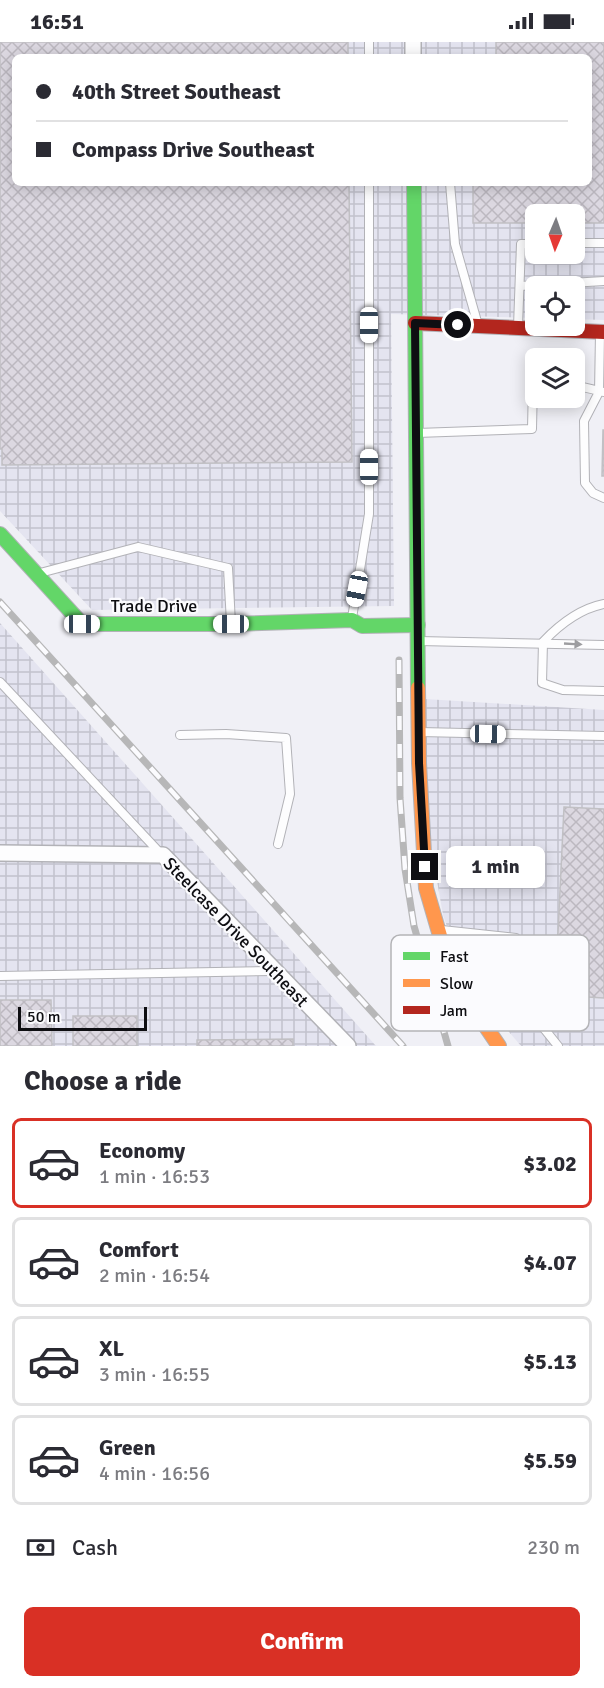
<!DOCTYPE html>
<meta charset="utf-8">
<style>
:root{--surface:#fff;--page:#f7f7f7;--text:#2b2b33;--muted:#7c7c81;--line:#e1e1e2;--accent:#d93025}
body{margin:0;font-family:Signika,sans-serif;background:var(--page);color:var(--text);height:100vh;display:flex;flex-direction:column;font-size:22px;white-space:nowrap}
*{box-sizing:border-box;margin:0}
p{font-size:20px;color:var(--muted)}
.icon{flex:none;width:33px;height:33px;fill:none;stroke:currentColor;stroke-width:2;stroke-linecap:round;stroke-linejoin:round}
.map{position:relative;height:1004px;overflow:hidden}
.side{display:flex;flex-direction:column;background:var(--surface);flex:1}
.side>*{flex:none}
.top-card{position:absolute;left:12px;top:12px;width:580px;height:132px;border-radius:9px;box-shadow:0 3px 15px #0003;display:grid;align-content:center;height:132px;padding:0 24px;background:var(--surface)}
.needle{width:39px;rotate:182deg}
.tools{position:absolute;left:525px;top:162px;display:grid;gap:12px}
.tools a{display:grid;place-items:center;width:60px;height:60px;border-radius:9px;background:var(--surface);box-shadow:0 3px 15px #0003;font-size:30px}
.scale{position:absolute;left:18px;bottom:15px;width:129px;box-sizing:border-box;padding-left:6px;border:3px solid #0e0e12;border-top:0;font-size:16px;line-height:21px;white-space:nowrap;color:#0e0e12;-webkit-text-stroke:4px #fbfbfe;paint-order:stroke}
.end{position:absolute;width:27px;height:27px;margin:-14px;border:8px solid #0e0e12;background:#fff;box-shadow:0 0 0 3px #fff}
.from{border-radius:50%}
.bubble{position:absolute;height:42px;border-radius:9px;background:var(--surface);box-shadow:0 3px 15px #0003;font-size:20px;font-weight:800;line-height:42px;text-align:center}
.car{position:absolute;width:18px;height:36px;margin:-18px -9px;border-radius:8px;box-shadow:0 0 4px 2px #0007;background:linear-gradient(#fff 24%,#345 0 40%,#fff 0 76%,#345 0 86%,#fff 0)}
.top-card b{display:flex;align-items:center;gap:21px;height:57px;font-size:22px}
.top-card b+b{border-top:2px solid var(--line)}
.top-card i{width:15px;height:15px;background:var(--text)}
ul{padding:0;list-style:none}
li{display:flex;align-items:center;gap:18px;height:90px;margin:0 12px 9px;padding:0 12px;border:3px solid var(--line);border-radius:9px}
li div{flex:1}
li b{display:block;font-size:22px}
li em{font-style:normal;font-weight:800}
li.active{border-color:var(--accent)}
li>.icon{width:54px;height:54px;stroke-width:1.5}
h2{padding:0 24px;font-size:27px;line-height:72px}
.pay{display:flex;align-items:center;gap:15px;height:66px;padding:0 24px;font-size:22px}
.pay p{margin-inline-start:auto}
.primary-button{display:flex;gap:12px;margin-top:auto;padding:12px 24px}
.primary-button a{flex:1;height:69px;border-radius:9px;background:var(--accent);color:#fff;font-size:24px;font-weight:800;line-height:69px;text-align:center}
.status{display:flex;justify-content:space-between;align-items:center;height:42px;padding:0 30px;background:var(--surface);direction:ltr}
.status svg{height:16px;fill:currentColor}
.map>svg:first-child{display:block}
.industrial{fill:url(#industrial-grid);fill-rule:evenodd}
.building{fill:url(#building-cross-hatch);stroke:#c1c0c4;stroke-width:1.5}
.lines{fill:none;stroke-linecap:round;stroke-linejoin:round}
.lane-casing{stroke:#b2b2b7;stroke-width:10}
.street-casing{stroke:#b2b2b7;stroke-width:18}
.fast-casing{stroke:#b2b2b7;stroke-width:16}
.slow-casing{stroke:#b2b2b7;stroke-width:16}
.jam-casing{stroke:#b2b2b7;stroke-width:16}
.lane{stroke:#fdfdfe;stroke-width:8}
.street{stroke:#fdfdfe;stroke-width:15}
.fast{stroke:#63d668;stroke-width:14}
.slow{stroke:#ff974d;stroke-width:14}
.jam{stroke:#b3261e;stroke-width:14}
.rail-casing{stroke:#b7b7b8;stroke-width:7}
.rail{stroke:#fbfbfe;stroke-width:4.5;stroke-dasharray:14;stroke-linecap:butt}
.oneway{fill:#9d9da0}
.route{stroke:#0e0e12;stroke-width:8}
.labels{text-anchor:middle;dominant-baseline:central;stroke-width:4.5;stroke-linejoin:round;paint-order:stroke}
.street-label{font-size:18px;fill:#0e0e12;stroke:#fbfbfe}
.key{fill:#fbfbfe;stroke:#b4b4b7;stroke-width:1.5}
.key-label{font-size:16px;fill:#0e0e12}
</style>
<div class="status"><b>16:51</b><svg viewBox="0 0 49 12"><path d="M0 12V9h3v3zM5 12V6h3v6zM10 12V3h3v9zM15 12V0h3v12zM26 1h20v11H26zM47 4h2v5h-2z"/></svg></div>
<div class="map">
<svg width="604" height="1004" viewBox="0 0 604 1004">
<defs>
<pattern id="industrial-grid" width="8" height="8" patternUnits="userSpaceOnUse" patternTransform="scale(1.5)"><rect width="8" height="8" fill="#e4e4f0"/><path d="M0 4h8M4 0v8" fill="none" stroke="#c2c2cd"/></pattern>
<pattern id="building-cross-hatch" width="8" height="8" patternUnits="userSpaceOnUse" patternTransform="scale(1.5)"><rect width="8" height="8" fill="#dcd8e1"/><path d="M0 0l8 8M0 8l8-8" fill="none" stroke="#bcb8c0"/></pattern>
</defs>
<rect width="100%" height="100%" fill="#f0f0f6"/>
<g class="industrial">
<path d="M0,0h604v278l-29,-1 -1,-33h-38l-1,32 -144,-4 3,292 -302,4 -92,-99zM15,15h575v126h-575zM536,172h38v40h-38z"/>
<path d="M0,581l376,423h-376z"/>
<path d="M425,657l179,11v336h-83l-55,-65 -23,-66 -17,-97z"/>
</g>
<g class="building">
<path d="M0,0h348v15h-333v126h334l3,279 -350,3v-16h-2z"/>
<path d="M496,0h108v181h-30v-9h-38v9h-63v-40h117v-126h-94z"/>
<path d="M603,388h1v46h-2z"/>
<path d="M564,765l40,2v189l-49,-3z"/>
<path d="M0,958h51l1,46h-52z"/>
<rect x="73" y="974" width="64" height="30"/>
<path d="M293,997v7h-96v-6z"/>
</g>
<g class="lines">
<g class="lane-casing">
<g id="lane">
<path d="M369,15v-15"/>
<path d="M450,141l5,61 23,81"/>
<path d="M574,201h30"/>
<path d="M520,244l84,-5"/>
<path d="M518,285l3,-83h15"/>
<path d="M600,291l-1,59 -15,29 1,62 8,10 11,5"/>
<path d="M574,343l30,7"/>
<path d="M417,391l115,-4 1,-47h3"/>
<path d="M40,531l98,-26 90,21 3,55"/>
<path d="M604,562c-25,5 -44,20 -61,38l-1,41 21,7 41,1"/>
<path d="M352,576l17,-104v-331"/>
<path d="M419,599l185,4"/>
<path d="M0,640l161,172"/>
<path d="M420,690l184,4"/>
<path d="M180,693l46,-1 60,4 4,56 -12,50"/>
<path d="M442,888l74,8 -2,41 8,22 36,45"/>
<path d="M0,934l273,-5"/>
</g>
</g>
<g class="street-casing">
<g id="street">
<path d="M413,0v15"/>
<path d="M0,811l163,2 185,191"/>
</g>
</g>
<g class="fast-casing">
<g id="fast">
<path d="M414,141l4,505"/>
<path d="M0,492l82,90h149l121,-4 10,6 56,-1"/>
</g>
</g>
<g class="slow-casing">
<path id="slow" d="M418,646l1,75 7,125 26,89 47,69"/>
</g>
<g class="jam-casing">
<path id="jam" d="M415,281l189,9"/>
</g>
<use href="#lane" class="lane"/>
<use href="#street" class="street"/>
<use href="#fast" class="fast"/>
<use href="#slow" class="slow"/>
<use href="#jam" class="jam"/>
<g class="rail-casing">
<g id="rail">
<path d="M0,560l403,444"/>
<path d="M399,618l1,138 5,71 9,57 34,120"/>
</g>
</g>
<use href="#rail" class="rail"/>
</g>
<defs><path id="oneway-solid" d="M-6-.8H1V-3.2L6.5 0L1 3.2V.8H-6Z" transform="scale(1.5)"/></defs>
<use class="oneway" href="#oneway-solid" transform="translate(573 602) rotate(3)"/>
<g class="lines">
<path class="route" d="M425,825l-6,-104 -4,-440 43,2"/>
</g>
<g class="labels">
<g class="street-label">
<text x="154" y="564">Trade Drive</text>
<text transform="translate(236 890) rotate(46)">Steelcase Drive Southeast</text>
</g>
</g>
<rect x="391" y="893" width="198" height="96" rx="9" class="key"/>
<rect x="403" y="910" width="27" height="8" fill="#63d668"/>
<rect x="403" y="937" width="27" height="8" fill="#ff974d"/>
<rect x="403" y="964" width="27" height="8" fill="#b3261e"/>
<g class="key-label">
<text x="440" y="920">Fast</text>
<text x="440" y="947">Slow</text>
<text x="440" y="974">Jam</text>
</g>
</svg>
<div class="tools">
<a><svg class="needle" viewBox="-14 -14 28 28"><path d="M0-13l5 13h-10z" fill="#e53935"/><path d="M0 13l5-13h-10z" fill="#7c7c81"/></svg></a>
<a><svg class="icon" aria-label="locate" viewBox="0 0 24 24"><circle cx="12" cy="12" r="6"/><path d="M12 2v4M12 18v4M2 12h4M18 12h4"/></svg></a>
<a><svg class="icon" aria-label="layers" viewBox="0 0 24 24"><path d="M12 4l9 5-9 5-9-5zM3 14l9 5 9-5"/></svg></a>
</div>
<div class="scale">50 m</div>
<i class="end from" style="left:458px;top:283px"></i>
<i class="end" style="left:425px;top:825px"></i>
<div class="bubble" style="left:446px;top:804px;width:99px">1 min</div>
<i class="car" style="left:369px;top:283px;rotate:180deg"></i>
<i class="car" style="left:369px;top:425px;rotate:0deg"></i>
<i class="car" style="left:357px;top:547px;rotate:191deg"></i>
<i class="car" style="left:82px;top:582px;rotate:90deg"></i>
<i class="car" style="left:231px;top:582px;rotate:270deg"></i>
<i class="car" style="left:488px;top:692px;rotate:91deg"></i>
<div class="top-card">
<b><i class="from"></i>40th Street Southeast</b>
<b><i></i>Compass Drive Southeast</b>
</div>
</div>
<section class="side">
<h2>Choose a ride</h2>
<ul>
<li class="active"><svg class="icon" aria-label="car" viewBox="0 0 24 24"><path d="M5 17H2v-5l4-1 3-4h7l3 4 3 1v5h-3M9 17h6M6 11h13"/><circle cx="7" cy="17" r="2"/><circle cx="17" cy="17" r="2"/></svg><div><b>Economy</b><p>1 min · 16:53</p></div><em>$3.02</em></li>
<li><svg class="icon" aria-label="car" viewBox="0 0 24 24"><path d="M5 17H2v-5l4-1 3-4h7l3 4 3 1v5h-3M9 17h6M6 11h13"/><circle cx="7" cy="17" r="2"/><circle cx="17" cy="17" r="2"/></svg><div><b>Comfort</b><p>2 min · 16:54</p></div><em>$4.07</em></li>
<li><svg class="icon" aria-label="car" viewBox="0 0 24 24"><path d="M5 17H2v-5l4-1 3-4h7l3 4 3 1v5h-3M9 17h6M6 11h13"/><circle cx="7" cy="17" r="2"/><circle cx="17" cy="17" r="2"/></svg><div><b>XL</b><p>3 min · 16:55</p></div><em>$5.13</em></li>
<li><svg class="icon" aria-label="car" viewBox="0 0 24 24"><path d="M5 17H2v-5l4-1 3-4h7l3 4 3 1v5h-3M9 17h6M6 11h13"/><circle cx="7" cy="17" r="2"/><circle cx="17" cy="17" r="2"/></svg><div><b>Green</b><p>4 min · 16:56</p></div><em>$5.59</em></li>
</ul>
<div class="pay"><svg class="icon" aria-label="cash" viewBox="0 0 24 24"><path d="M3 7h18v10H3z"/><circle cx="12" cy="12" r="2"/></svg>Cash<p>230 m</p></div>
<div class="primary-button"><a>Confirm</a></div>
</section>
